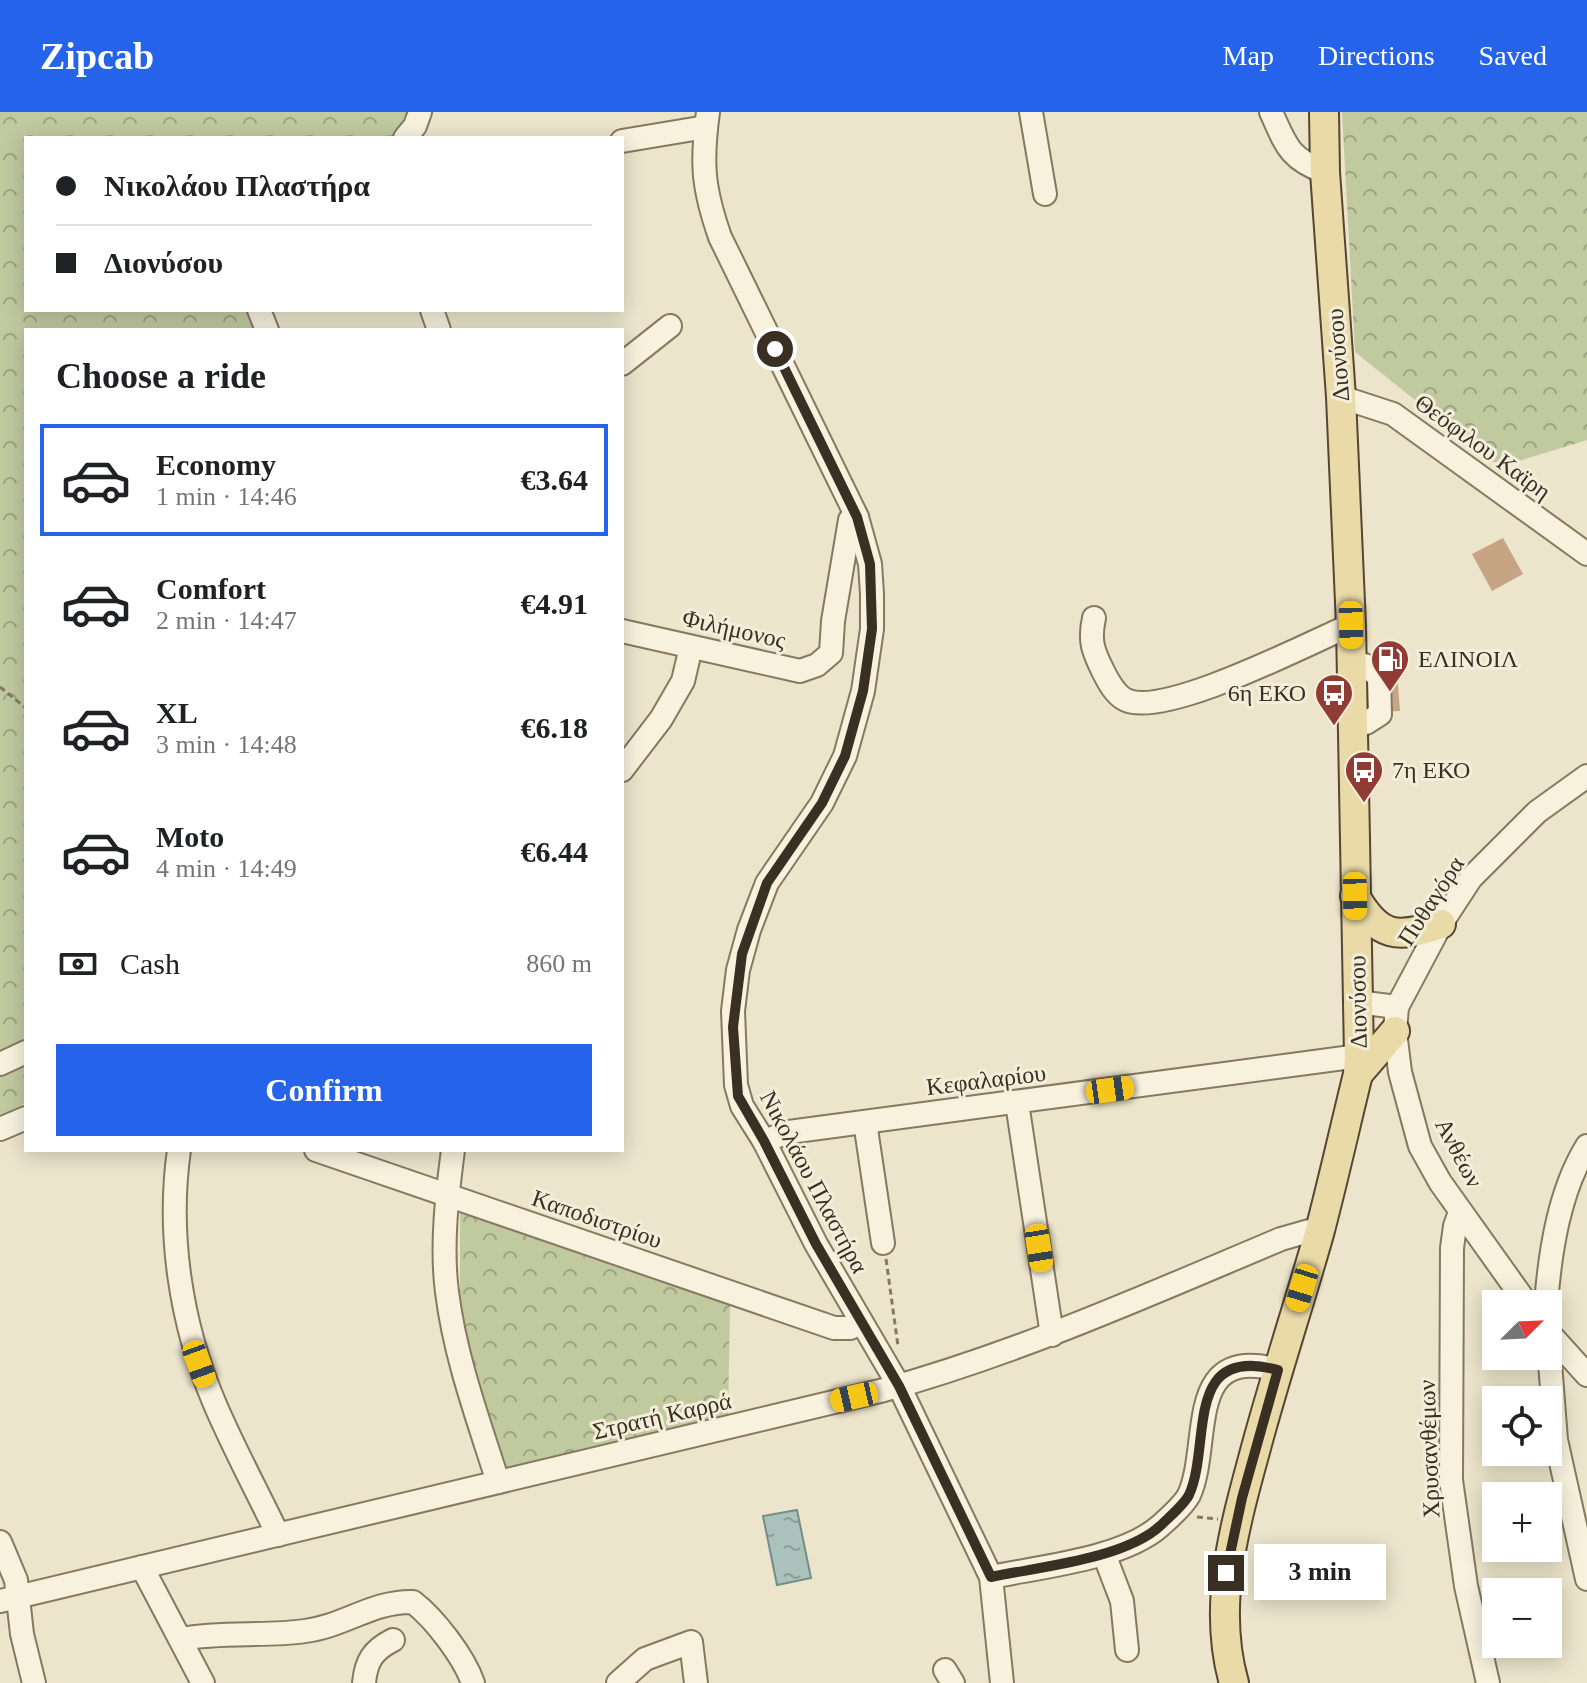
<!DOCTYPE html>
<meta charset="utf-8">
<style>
:root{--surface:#fff;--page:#f2f2f2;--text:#202124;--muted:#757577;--line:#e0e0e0;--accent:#2563eb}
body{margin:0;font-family:Georgia,serif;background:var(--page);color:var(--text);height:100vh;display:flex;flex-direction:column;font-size:30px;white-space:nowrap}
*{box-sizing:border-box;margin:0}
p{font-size:26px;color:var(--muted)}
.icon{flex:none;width:44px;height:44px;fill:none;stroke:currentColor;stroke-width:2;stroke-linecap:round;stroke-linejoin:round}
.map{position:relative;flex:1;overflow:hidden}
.side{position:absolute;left:24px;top:216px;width:600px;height:824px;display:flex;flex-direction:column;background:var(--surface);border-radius:0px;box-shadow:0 4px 20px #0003}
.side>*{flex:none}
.top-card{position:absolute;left:24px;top:24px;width:600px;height:176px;border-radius:0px;box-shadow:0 4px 20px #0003;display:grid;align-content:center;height:176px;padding:0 32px;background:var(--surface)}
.needle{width:52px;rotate:66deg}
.buttons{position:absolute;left:1482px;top:1178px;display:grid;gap:16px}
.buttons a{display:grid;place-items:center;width:80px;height:80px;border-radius:0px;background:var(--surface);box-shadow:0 4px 20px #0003;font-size:40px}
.end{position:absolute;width:36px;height:36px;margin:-18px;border:10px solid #392f22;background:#fff;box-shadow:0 0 0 4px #fff}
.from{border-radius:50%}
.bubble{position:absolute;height:56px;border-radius:0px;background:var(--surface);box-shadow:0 4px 20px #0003;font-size:26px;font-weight:600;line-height:56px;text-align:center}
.car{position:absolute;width:24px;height:48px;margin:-24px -12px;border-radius:10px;box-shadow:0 0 6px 2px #0007;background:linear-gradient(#f5c518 24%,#345 0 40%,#f5c518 0 76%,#345 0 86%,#f5c518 0)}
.top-card b{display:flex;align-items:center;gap:28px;height:76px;font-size:30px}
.top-card b+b{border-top:2px solid var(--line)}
.top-card i{width:20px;height:20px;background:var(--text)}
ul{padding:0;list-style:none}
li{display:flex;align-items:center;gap:24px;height:112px;margin:0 16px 12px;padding:0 16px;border:4px solid transparent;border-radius:0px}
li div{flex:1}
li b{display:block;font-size:30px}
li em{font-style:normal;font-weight:600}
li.current{border-color:var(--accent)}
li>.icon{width:72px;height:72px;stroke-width:1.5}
h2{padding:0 32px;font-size:36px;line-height:96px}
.pay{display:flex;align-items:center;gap:20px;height:88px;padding:0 32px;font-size:30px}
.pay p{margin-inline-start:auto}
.action{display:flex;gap:16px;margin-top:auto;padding:16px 32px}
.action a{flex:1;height:92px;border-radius:0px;background:var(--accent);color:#fff;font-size:32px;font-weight:600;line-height:92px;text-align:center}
header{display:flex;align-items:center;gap:48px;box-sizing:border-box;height:112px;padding:0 40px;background:var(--accent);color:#fff}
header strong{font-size:38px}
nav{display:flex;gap:44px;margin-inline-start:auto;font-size:28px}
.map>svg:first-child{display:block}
.forest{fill:url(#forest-crowns)}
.water{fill:url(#water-ripples);stroke:#728f89;stroke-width:2}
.building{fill:#c6a484}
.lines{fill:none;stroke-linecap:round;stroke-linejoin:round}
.minor-casing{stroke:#877860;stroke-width:26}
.major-casing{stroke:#564634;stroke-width:32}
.path{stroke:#877860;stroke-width:3;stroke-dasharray:6 4;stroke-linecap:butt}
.minor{stroke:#f7f1dd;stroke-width:22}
.major{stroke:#eadaa7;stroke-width:28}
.route{stroke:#392f22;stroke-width:10}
.labels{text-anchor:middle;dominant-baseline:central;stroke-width:6;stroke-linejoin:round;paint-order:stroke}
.street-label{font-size:24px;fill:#392f22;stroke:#f3eeda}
.poi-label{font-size:24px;fill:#392f22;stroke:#f3eeda;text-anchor:start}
</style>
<header>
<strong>Zipcab</strong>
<nav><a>Map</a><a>Directions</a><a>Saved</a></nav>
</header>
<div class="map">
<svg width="1587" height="1571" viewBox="0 0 1587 1571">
<defs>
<pattern id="forest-crowns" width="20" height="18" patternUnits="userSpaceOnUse" patternTransform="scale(2)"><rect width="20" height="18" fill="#c1c99f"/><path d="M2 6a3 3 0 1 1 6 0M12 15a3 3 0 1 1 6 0" fill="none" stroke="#9ea481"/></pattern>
<pattern id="water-ripples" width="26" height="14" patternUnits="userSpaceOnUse" patternTransform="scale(2)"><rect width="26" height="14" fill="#abc1bc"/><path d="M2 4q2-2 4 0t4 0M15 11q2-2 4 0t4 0" fill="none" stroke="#8c9d98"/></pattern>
</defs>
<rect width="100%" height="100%" fill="#ece4cb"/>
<g class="forest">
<path d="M0,0h415l-16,26h-373v172h227l7,20h-234v773l-26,13z"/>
<path d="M1342,0h245v328l-88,27 -144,-115z"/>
<path d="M460,1101l270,91 -2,115 -220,54 -33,-96 -15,-69z"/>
</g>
<path class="water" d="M797,1398l14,68 -34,7 -14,-69z"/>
<g class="building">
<path d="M1503,426l20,36 -31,17 -20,-37z"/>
<path d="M1397,561l3,38 -24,1 -3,-37z"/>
</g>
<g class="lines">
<g class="minor-casing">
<g id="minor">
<path d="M708,0c-7,52 -5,76 12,125l137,280 13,47 2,30v35l-9,62 -18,65 -23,47 -55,80 -18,47 -11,40 -5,41 3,74 6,21 22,35 52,103 83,142 92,191 11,106"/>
<path d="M1031,0l14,82"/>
<path d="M1271,0c15,33 18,47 54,60"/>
<path d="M405,26l10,-12 5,-14"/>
<path d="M622,29l84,-14"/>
<path d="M259,198l8,20"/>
<path d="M432,198l7,20"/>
<path d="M622,252l48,-38"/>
<path d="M1341,285l52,17 194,140"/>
<path d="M1094,506c-5,23 -1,33 9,53 5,10 12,24 23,29 39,18 183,-57 225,-75"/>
<path d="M622,519l178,40 17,-6 14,-12 2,-32 17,-101 7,-3"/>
<path d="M1365,553l14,12 1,37 -14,9"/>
<path d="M622,658l39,-51 22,-38 8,-34"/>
<path d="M1357,890l40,5"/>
<path d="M0,952l26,-12"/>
<path d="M1017,991l35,232"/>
<path d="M865,1010l18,121"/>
<path d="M0,1017l26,-11"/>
<path d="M764,1029l25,-9 570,-76"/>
<path d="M179,1038c-12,84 2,174 35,252 19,45 43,89 64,133"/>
<path d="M316,1038l518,178h16l11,-6"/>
<path d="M453,1038c-6,46 -12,95 -6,142 8,65 31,127 51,190"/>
<path d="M1460,1100l-5,14 -3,22 -1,232 15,106 22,97"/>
<path d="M1527,1192l-87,-122 -20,-36 -20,-74 -5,-41 2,-24 44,-83 30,-46 66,-66 50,-36"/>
<path d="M1546,1192c4,-52 13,-113 41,-158"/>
<path d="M1548,1220l39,43"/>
<path d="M1548,1225l8,103 31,139"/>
<path d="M0,1430l16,38 6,54 12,49"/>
<path d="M1104,1442l18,47 5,49"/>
<path d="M142,1455l61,116"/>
<path d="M991,1465c48,-10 132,-18 169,-51 9,-8 23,-20 29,-31 23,-51 -6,-151 89,-125"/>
<path d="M0,1489l884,-211c137,-38 266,-96 397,-151l28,-8 10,2"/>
<path d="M181,1527c42,-8 83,-2 124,-8 40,-5 67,-30 108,-29 22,17 51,55 60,81"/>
<path d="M945,1558l8,13"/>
<path d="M364,1571c2,-22 9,-33 29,-43"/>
<path d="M618,1571l27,-24 46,-17 5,41"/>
</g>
</g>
<g class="major-casing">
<g id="major">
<path d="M1355,784c24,42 42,43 86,28"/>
<path d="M1358,962l37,-43"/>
<path d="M1234,1571c-23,-80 2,-161 23,-239 19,-70 42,-140 62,-210 14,-53 26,-107 39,-160l1,-18 -8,-431 -10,-228 -16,-225 -1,-60"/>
</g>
</g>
<g class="path">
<path d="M0,575l26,21"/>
<path d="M886,1147l12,87"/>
<path d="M1197,1405l21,2"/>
</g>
<use href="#minor" class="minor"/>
<use href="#major" class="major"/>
</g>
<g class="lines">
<path class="route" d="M775,237l82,168 13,47 2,65 -9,62 -18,65 -23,47 -55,80 -25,71 -9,73 5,69 26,45 52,103 83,142 92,191c47,-10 133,-18 169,-51 9,-9 23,-20 29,-31 23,-51 -7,-151 89,-125l-36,128 -16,75"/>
</g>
<defs>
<g id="fuel-pin" transform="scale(2)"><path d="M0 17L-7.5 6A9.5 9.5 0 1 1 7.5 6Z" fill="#913b35" stroke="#f3eeda"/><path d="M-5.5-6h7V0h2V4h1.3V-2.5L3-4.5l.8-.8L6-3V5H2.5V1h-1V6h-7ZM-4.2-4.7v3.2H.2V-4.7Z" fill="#fff"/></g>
<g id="bus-pin" transform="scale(2)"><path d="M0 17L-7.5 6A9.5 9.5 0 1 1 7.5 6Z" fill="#913b35" stroke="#f3eeda"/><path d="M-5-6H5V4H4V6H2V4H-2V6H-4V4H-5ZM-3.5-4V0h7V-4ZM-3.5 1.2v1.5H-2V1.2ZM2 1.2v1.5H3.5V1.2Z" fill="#fff"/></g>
</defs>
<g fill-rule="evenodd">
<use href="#fuel-pin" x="1390" y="547"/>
<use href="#bus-pin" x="1334" y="581"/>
<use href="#bus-pin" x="1364" y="658"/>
</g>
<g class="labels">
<g class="street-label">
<text transform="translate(1338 243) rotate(-94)">Διονύσου</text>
<text transform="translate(1483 335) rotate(36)">Θεόφιλου Καϊρη</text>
<text transform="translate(734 517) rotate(13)">Φιλήμονος</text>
<text transform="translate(1431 789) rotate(-57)">Πυθαγόρα</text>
<text transform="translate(1358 890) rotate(-91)">Διονύσου</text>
<text transform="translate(986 968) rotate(-7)">Κεφαλαρίου</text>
<text transform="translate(1459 1041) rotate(62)">Ανθέων</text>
<text transform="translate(814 1070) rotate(62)">Νικολάου Πλαστήρα</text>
<text transform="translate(597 1107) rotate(19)">Καποδιστρίου</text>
<text transform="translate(662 1304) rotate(-13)">Στρατή Καρρά</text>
<text transform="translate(1429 1337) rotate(-92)">Χρυσανθέμων</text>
</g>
<g class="poi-label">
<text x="1418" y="547">ΕΛΙΝΟΙΛ</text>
<text x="1306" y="581" text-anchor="end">6η ΕΚΟ</text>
<text x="1392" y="658">7η ΕΚΟ</text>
</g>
</g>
</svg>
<div class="buttons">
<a><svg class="needle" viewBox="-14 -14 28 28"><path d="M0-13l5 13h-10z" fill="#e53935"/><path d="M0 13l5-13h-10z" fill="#757577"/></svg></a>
<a><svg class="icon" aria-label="locate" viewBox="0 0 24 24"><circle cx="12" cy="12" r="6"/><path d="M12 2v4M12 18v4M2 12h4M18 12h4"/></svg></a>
<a>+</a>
<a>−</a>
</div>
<i class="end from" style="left:775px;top:237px"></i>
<i class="end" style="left:1226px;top:1461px"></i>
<div class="bubble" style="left:1254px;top:1432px;width:132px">3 min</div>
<i class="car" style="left:1351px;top:513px;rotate:179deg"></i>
<i class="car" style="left:1355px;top:784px;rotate:179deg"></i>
<i class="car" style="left:1110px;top:978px;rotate:82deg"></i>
<i class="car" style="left:1039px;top:1136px;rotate:171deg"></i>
<i class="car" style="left:1302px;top:1176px;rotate:197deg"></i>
<i class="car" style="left:199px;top:1252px;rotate:160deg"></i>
<i class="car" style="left:854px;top:1285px;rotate:257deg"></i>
<div class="top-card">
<b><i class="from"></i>Νικολάου Πλαστήρα</b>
<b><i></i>Διονύσου</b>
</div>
<section class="side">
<h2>Choose a ride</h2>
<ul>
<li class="current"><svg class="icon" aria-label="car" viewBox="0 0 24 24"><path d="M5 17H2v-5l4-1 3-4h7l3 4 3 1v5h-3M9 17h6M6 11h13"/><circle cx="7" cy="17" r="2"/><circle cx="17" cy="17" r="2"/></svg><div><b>Economy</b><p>1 min · 14:46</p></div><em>€3.64</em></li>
<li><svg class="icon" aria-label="car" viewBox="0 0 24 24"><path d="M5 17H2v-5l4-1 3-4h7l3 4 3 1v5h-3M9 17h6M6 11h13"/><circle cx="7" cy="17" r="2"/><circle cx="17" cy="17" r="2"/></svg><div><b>Comfort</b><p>2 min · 14:47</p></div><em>€4.91</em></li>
<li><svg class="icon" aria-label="car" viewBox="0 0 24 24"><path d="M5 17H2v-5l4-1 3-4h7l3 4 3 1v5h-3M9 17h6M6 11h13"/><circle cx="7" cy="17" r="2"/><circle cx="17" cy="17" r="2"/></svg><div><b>XL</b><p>3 min · 14:48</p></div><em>€6.18</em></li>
<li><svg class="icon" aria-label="car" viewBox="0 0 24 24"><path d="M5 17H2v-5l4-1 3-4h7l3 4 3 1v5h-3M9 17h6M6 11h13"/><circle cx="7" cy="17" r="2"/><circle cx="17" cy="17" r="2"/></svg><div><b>Moto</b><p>4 min · 14:49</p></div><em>€6.44</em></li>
</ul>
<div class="pay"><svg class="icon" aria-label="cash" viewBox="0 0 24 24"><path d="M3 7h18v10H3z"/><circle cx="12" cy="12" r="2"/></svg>Cash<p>860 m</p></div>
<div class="action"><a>Confirm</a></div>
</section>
</div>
